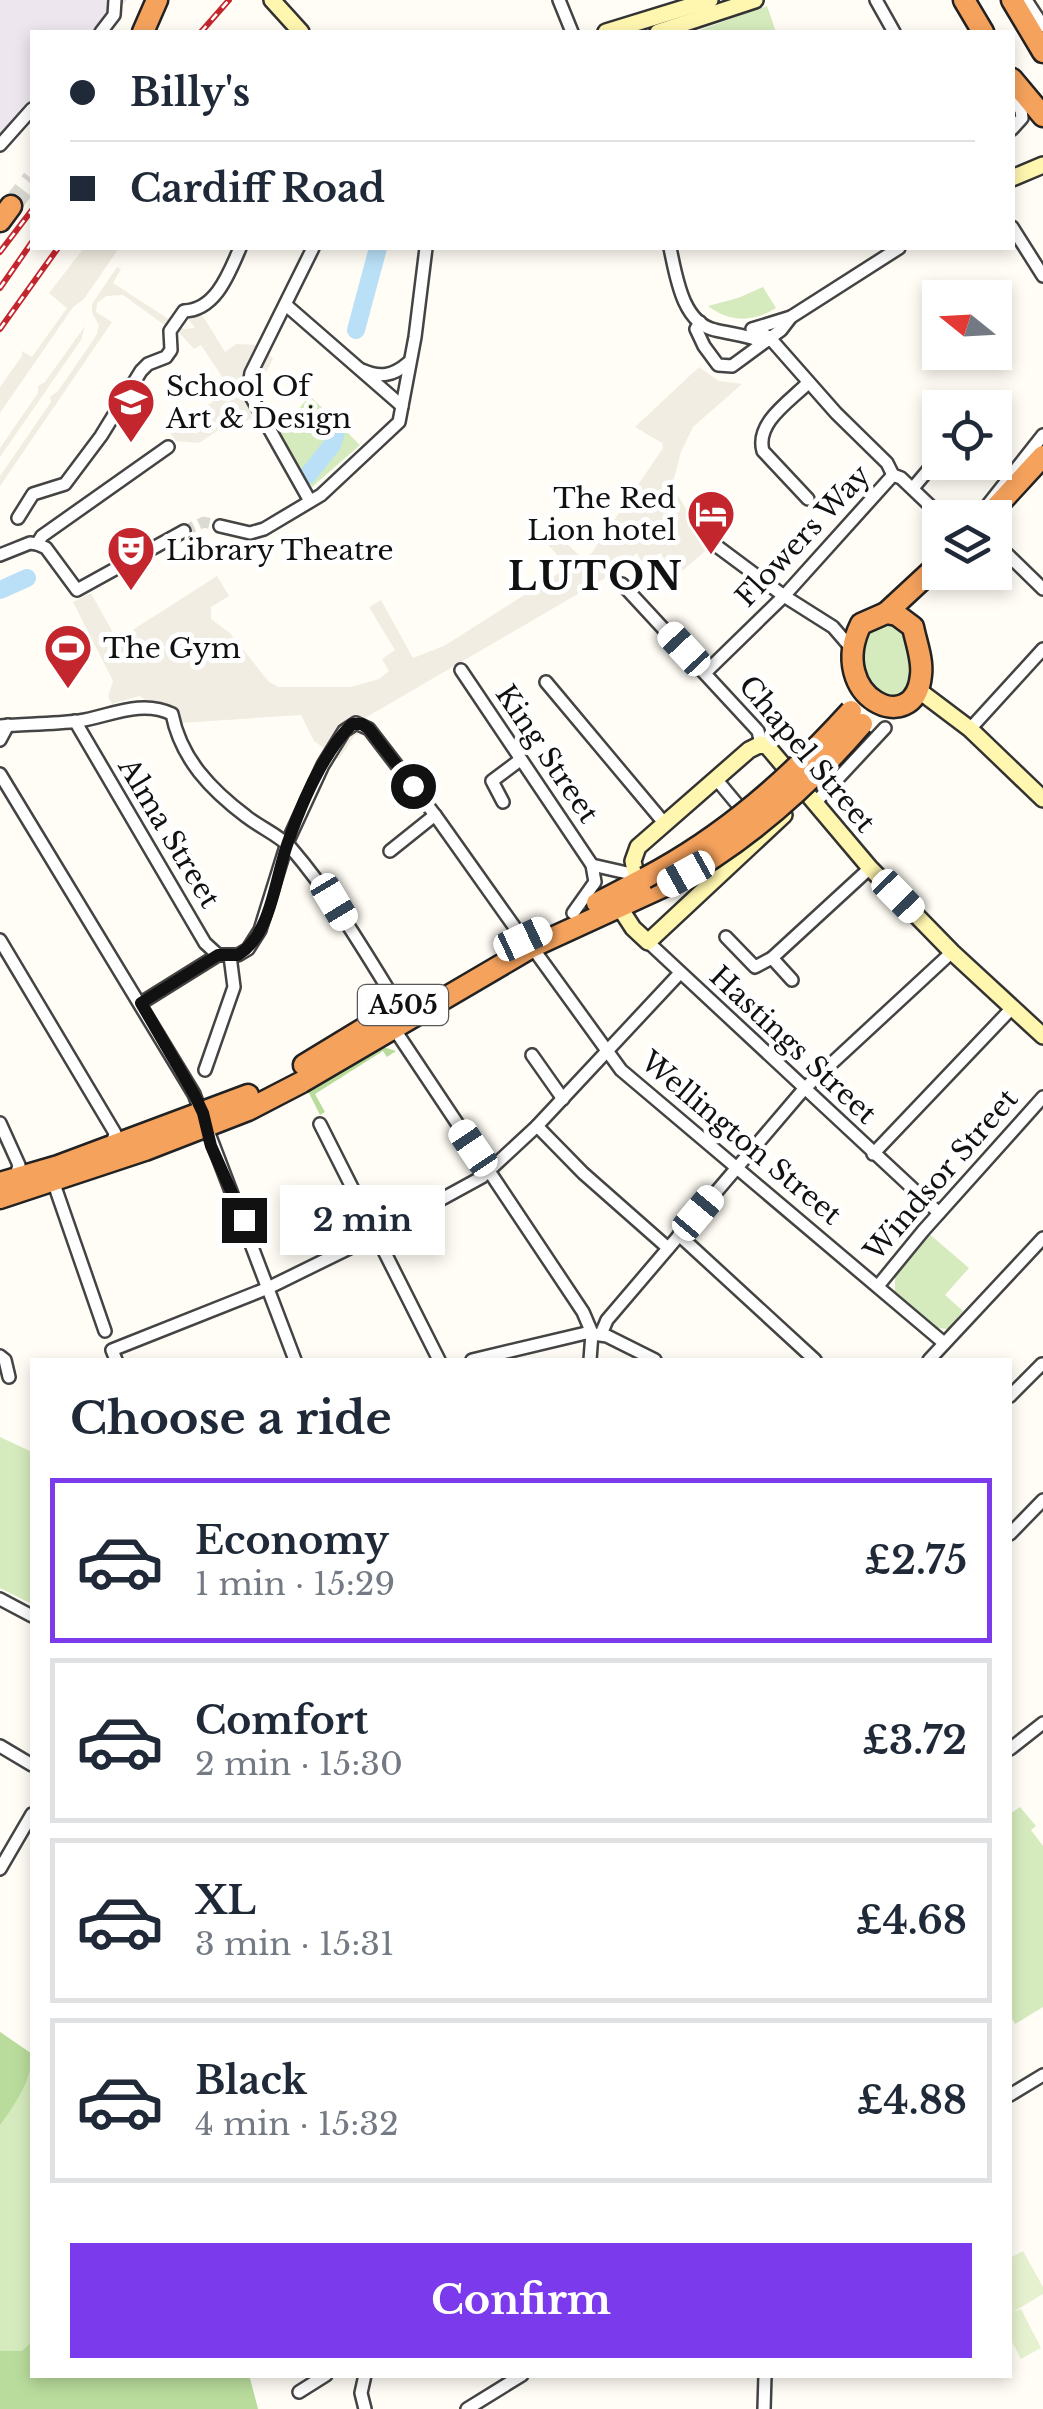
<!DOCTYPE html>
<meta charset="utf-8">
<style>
:root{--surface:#fff;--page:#f2f2f3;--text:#1f2937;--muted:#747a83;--line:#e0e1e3;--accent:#7c3aed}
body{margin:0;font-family:"Libre Baskerville",serif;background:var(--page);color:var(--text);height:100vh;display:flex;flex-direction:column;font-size:38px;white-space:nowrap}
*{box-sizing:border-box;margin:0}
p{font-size:32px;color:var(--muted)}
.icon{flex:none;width:55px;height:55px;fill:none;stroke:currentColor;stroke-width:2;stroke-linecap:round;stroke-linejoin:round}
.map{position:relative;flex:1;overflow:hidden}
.side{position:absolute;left:30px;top:1358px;width:982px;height:1020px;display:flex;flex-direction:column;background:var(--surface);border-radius:0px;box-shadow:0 5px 15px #0003}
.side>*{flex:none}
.top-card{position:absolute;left:30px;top:30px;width:985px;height:220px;border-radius:0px;box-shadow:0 5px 15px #0003;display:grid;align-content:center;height:220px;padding:0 40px;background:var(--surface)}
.needle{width:65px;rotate:288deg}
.fabs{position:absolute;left:922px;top:280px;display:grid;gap:20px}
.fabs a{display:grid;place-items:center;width:90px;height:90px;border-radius:0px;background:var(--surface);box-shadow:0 5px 15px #0003;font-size:50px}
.end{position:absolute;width:45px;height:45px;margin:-22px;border:12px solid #111;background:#fff;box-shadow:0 0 0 5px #fff}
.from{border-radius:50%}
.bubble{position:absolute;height:70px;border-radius:0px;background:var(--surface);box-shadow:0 5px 15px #0003;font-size:32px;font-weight:700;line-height:70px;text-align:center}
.car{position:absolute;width:30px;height:60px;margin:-30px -15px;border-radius:12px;box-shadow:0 0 8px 2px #0007;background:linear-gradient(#fff 24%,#345 0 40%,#fff 0 76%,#345 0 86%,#fff 0)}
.top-card b{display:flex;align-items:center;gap:35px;height:95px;font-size:38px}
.top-card b+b{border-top:2px solid var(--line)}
.top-card i{width:25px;height:25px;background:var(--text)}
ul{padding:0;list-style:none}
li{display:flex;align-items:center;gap:30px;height:165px;margin:0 20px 15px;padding:0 20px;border:5px solid var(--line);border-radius:0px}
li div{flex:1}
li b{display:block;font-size:38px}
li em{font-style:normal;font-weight:700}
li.on{border-color:var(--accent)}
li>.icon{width:90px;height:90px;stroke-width:1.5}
h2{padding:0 40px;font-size:45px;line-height:120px}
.action{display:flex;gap:20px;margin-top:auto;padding:20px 40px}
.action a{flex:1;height:115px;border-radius:0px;background:var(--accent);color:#fff;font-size:40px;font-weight:700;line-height:115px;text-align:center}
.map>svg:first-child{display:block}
.industrial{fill:#eee6ef}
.green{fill:#d5ebbd}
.forest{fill:#b9dc9c}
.pitch{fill:#e6f2cf}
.plaza{fill:#f1ede2}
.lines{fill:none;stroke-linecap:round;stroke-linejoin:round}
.river{stroke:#b9e0f7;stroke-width:18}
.street-tunnel{stroke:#dbdad3;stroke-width:11;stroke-dasharray:11 5.5;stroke-linecap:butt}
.highway-tunnel{stroke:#dbdad3;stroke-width:20;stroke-dasharray:20 10;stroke-linecap:butt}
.street-casing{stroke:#444;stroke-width:16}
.secondary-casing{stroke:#333;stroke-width:20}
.highway-casing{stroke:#222;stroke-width:25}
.street{stroke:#fff;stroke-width:11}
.secondary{stroke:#fff6b0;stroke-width:15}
.highway{stroke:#f5a25d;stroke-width:20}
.rail-casing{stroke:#c4262e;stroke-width:6}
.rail{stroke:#fff;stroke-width:2.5;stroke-dasharray:8;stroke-linecap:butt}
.highway-bridge-casing{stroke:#222;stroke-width:25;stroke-linecap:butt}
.highway-bridge{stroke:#f5a25d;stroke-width:20}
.route{stroke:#111;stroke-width:12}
.labels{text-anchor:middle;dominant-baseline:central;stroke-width:10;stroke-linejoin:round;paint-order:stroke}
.shield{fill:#fff;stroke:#585858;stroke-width:2.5}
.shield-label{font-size:25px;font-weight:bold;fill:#111}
.poi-label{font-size:28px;fill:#111;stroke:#fff;text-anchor:start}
.street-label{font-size:28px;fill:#111;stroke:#fff}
.district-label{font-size:38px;font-weight:bold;letter-spacing:2.5px;fill:#111;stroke:#fff}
</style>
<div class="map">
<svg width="1043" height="2409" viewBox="0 0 1043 2409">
<rect width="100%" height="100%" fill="#fffdf5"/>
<path class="industrial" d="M0,0h127l-30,32h-65v71l-32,35z"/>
<g class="green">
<path d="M767,6l9,26h-82z"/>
<path d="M763,287l13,21c-22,14 -46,15 -68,-2l30,-8z"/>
<path d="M310,396l50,49 -48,42 -36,-59 26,-17 -2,-4z"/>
<path d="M876,623h21c21,20 23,61 -3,75l-11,-1 -17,-13c-3,-25 -8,-42 10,-61z"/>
<path d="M928,1233l41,35 -24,27 18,16 -15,18 -11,-1 -42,-34v-22z"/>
<path d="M0,1437l32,15v152l-32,-16z"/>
<path d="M1020,1807l16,19 -5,4 12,16v161l-28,17 -5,-9v-201z"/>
<path d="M0,2032l32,22v321h217l9,34h-258z"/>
</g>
<g class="forest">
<path d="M380,1046l16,5 -9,6 -4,-6 -68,43 10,18 -5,3 -12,-24 4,-5z"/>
<path d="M0,2032l32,22c0,26 -17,50 -32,71z"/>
<path d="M32,2342v33h217l9,34h-258v-58h22z"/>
</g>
<path class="pitch" d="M1023,2251l20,36v7l-30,18 8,-3 20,39 -20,11 -11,-21v-80z"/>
<g class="plaza">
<path d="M84,248h35l-35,51 -11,8 -73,106v-26l22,-31v-5l10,6 35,-49 -18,-15z"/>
<path d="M117,267l4,2 -8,14 71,46 11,-1 -7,-9 15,-3 22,36 11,-8 24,1 13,14 -16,31 9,21 -20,10 -5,-6 -42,28 -23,-2 -7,-10 55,-37 4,-5 -1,-5 -26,-39 -7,4 -19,-21 -1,4 -51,-37 -17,1 -9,7 -1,9 16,10 -112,164v-10l51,-74 -1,-5 8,-6 38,-55 3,-11 -7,-12v-9z"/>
<path d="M85,326l-4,14 -81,117v-9l38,-55v-7l7,-4z"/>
<path d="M699,367l20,14 23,3 -49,43 -12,25 -7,27 3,15 26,42 9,-3 7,6 -46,40 -12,-26 -19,9 -5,-9 -20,14 9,14 -9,7 -10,-11 -242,141 -1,17h-9l-16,24 -25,-18 -13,-26 -121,8 -11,-16 -15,-2 -15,-9 -27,8 -4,-7 5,-16 -40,-79 18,-9 26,47 100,-64 12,20 -18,11v12l19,14 39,49 10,5h72l28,-8 10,-8 -7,-12 13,-9 -26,-43 12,-7 32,58 31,-12 124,-79 -28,-31 10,-8 31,29 10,-3 72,-106 -1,-5 -27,-16z"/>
</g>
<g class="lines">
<g class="river">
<path d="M356,330l22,-82"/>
<path d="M308,475l24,-30 5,-16"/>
<path d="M0,590l27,-12"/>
</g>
<path class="street-tunnel" d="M184,531l20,-9 16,4"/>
<path class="highway-tunnel" d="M11,206l21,-27"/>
<g class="street-casing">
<g id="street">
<path d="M559,0l13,32"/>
<path d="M876,0l18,32"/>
<path d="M1026,0l17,26"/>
<path d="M101,32l13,-17 1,-15"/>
<path d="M1012,99l9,11 1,8 -10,11"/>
<path d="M0,145l32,-36"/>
<path d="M1012,227l31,49"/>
<path d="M670,248c6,27 12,75 45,82 16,4 33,5 48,12l6,-2"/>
<path d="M286,305l116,101"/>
<path d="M700,322l-4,7 8,17 14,19 14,1 49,-36 10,-13 108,-69"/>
<path d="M752,329l39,-12"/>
<path d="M753,329l16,8 67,76 51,50 6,12 8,3 42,40"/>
<path d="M362,370c18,8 31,6 46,-7"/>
<path d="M808,383c-18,18 -53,40 -45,68l45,48"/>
<path d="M913,488l27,-32"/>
<path d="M310,501l-62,-110 3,-18 62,-125"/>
<path d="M987,506l56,-71"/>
<path d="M18,518l15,-24 32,-10 36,-48 40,-65 7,-7 18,-7 5,-7 -1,-19 14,-20c32,-1 45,-38 56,-63"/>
<path d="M220,526l30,7 14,-4 57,-34 78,-73 16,-85 11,-89"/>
<path d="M37,544l9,4 31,42 107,-59"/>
<path d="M714,544l70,52 49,31 19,22"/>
<path d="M1004,551l39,38"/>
<path d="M0,555l30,-12 7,1 5,-8 126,-89"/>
<path d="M622,584l136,147 3,13"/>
<path d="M461,670l131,195 3,17 -22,31"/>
<path d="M706,672l78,-76 109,-121"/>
<path d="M546,682l119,142"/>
<path d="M75,721l130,222 13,12h20l10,-6 12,-19 27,-87 36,-78 21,-34 12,-8 13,6 66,86 88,124"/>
<path d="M0,726c26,-2 53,-2 79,-5 31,-5 62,-22 93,-7 9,45 39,76 75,103 14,11 32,18 44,31 42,49 74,104 108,159"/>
<path d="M970,729l73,-80"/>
<path d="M0,740l8,-15"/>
<path d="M0,774l194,320 101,266"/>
<path d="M717,780l30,36"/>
<path d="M503,802l-11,-21 28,-21"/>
<path d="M815,803l70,-75"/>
<path d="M390,851l45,-36"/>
<path d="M592,865l44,10"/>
<path d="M726,937l29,30 17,-9 20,22"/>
<path d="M0,940l115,193 -3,12"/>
<path d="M648,942l291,271"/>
<path d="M532,947l89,123 323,273"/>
<path d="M772,958l98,-90"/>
<path d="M141,1003l77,-48"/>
<path d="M393,1027l190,285 9,21 -2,27"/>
<path d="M532,1055l31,44"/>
<path d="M205,1070l29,-83 -4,-31"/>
<path d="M0,1123l19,42 -4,14"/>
<path d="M320,1124l119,236"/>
<path d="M537,1126l46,47 85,75"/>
<path d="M873,1154l139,-146"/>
<path d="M53,1181l52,150"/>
<path d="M679,1235l136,125"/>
<path d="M878,1286l45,-55 120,-134"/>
<path d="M601,1334l6,-14 197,-231 148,-137"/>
<path d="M0,1356l5,4 4,17"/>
<path d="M116,1360l-4,-10 156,-62 108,-53 106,-58 55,-51 143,-153"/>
<path d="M472,1360l114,-27 21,3 48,24"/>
<path d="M929,1360l114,-122"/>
<path d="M1010,1396l32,-32"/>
<path d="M1010,1534l33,-34"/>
<path d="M0,1599l32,17"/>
<path d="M0,1746l32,19"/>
<path d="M1010,1749l33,-26"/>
<path d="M0,1869l32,-55"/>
<path d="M1010,2095l33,-20"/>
<path d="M299,2392l27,-17"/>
<path d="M365,2409l-4,-16 4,-18"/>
<path d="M467,2409l55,-34"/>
<path d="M764,2409l1,-34"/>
</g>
</g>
<g class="secondary-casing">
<g id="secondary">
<path d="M272,0l29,32"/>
<path d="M606,32l104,-32"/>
<path d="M658,32l97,-32"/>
<path d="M1012,178l31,-13"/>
<path d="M917,689l53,40 73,70"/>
<path d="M645,878l-9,-3 -3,-14 5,-14 111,-97 12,-6 6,2 103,122 82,84 91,84"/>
<path d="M620,908l13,20 15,14 136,-127"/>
</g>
</g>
<g class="highway-casing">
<g id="highway">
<path d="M964,0l19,32"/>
<path d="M1012,0l31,52"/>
<path d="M143,32l14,-32"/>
<path d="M1012,79l31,37"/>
<path d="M0,221l11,-15"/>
<path d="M986,518l57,-62"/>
<path d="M886,613l11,2 16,12c3,15 10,33 8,48 -6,65 -96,22 -60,-51z"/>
<path d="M886,613l54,-50"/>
<path d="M597,903l48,-25"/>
<path d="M304,1065l69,-42"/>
<path d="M0,1183l58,-17 190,-71"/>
<path d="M0,1198l145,-48 103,-40 54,-28 230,-135 135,-62"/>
</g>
</g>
<use href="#street" class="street"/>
<use href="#secondary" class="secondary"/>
<use href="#highway" class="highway"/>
<g class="rail-casing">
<g id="rail">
<path d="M201,32l28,-32"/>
<path d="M0,252l32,-42"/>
<path d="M0,288l32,-46"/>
<path d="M0,329l58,-81"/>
</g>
</g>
<use href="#rail" class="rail"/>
<g class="highway-bridge-casing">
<g id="highway-bridge">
<path d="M645,878c80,-42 145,-100 206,-167"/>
<path d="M667,885c75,-40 139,-96 195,-161"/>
</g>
</g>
<use href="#highway-bridge" class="highway-bridge"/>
</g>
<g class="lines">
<path class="route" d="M244,1220l-33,-74 -8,-33 -9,-19 -53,-91 77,-48h20c34,-21 37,-78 50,-113 14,-40 34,-88 64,-118h10l7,5 44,57"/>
</g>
<defs>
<g id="university-pin" transform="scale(2.5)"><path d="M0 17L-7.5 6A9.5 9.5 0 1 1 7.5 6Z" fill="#c4262e" stroke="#fff"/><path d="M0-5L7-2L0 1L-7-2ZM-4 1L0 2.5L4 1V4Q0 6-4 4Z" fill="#fff"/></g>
<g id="hotel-pin" transform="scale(2.5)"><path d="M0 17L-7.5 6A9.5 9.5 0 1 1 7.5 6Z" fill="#c4262e" stroke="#fff"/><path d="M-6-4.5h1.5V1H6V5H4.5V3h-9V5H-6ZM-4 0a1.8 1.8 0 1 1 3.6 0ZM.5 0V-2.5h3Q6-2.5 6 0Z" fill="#fff"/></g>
<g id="theatre-pin" transform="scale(2.5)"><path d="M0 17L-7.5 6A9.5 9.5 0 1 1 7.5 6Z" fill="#c4262e" stroke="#fff"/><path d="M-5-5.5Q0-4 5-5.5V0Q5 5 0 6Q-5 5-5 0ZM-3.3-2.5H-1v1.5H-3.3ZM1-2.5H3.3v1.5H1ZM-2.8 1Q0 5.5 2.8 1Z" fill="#fff"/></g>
<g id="stadium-pin" transform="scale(2.5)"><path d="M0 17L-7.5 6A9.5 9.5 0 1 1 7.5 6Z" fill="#c4262e" stroke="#fff"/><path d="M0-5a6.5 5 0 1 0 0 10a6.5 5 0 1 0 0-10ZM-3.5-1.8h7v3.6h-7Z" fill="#fff"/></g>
</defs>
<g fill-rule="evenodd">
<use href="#university-pin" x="131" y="402"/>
<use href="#hotel-pin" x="711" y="514"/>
<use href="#theatre-pin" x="131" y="550"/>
<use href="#stadium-pin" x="68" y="648"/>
</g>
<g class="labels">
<rect class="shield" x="358" y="985" width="90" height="40" rx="8"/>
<g class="shield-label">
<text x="403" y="1005">A505</text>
</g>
<g class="poi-label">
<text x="166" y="386">School Of<tspan x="166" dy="32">Art &amp; Design</tspan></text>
<text x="676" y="498" text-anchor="end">The Red<tspan x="676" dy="32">Lion hotel</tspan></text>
<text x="166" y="550">Library Theatre</text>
<text x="103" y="648">The Gym</text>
</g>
<g class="street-label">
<text transform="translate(803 536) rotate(-47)">Flowers Way</text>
<text transform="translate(547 754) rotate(56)">King Street</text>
<text transform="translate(807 754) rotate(50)">Chapel Street</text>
<text transform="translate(169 833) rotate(59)">Alma Street</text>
<text transform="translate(793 1045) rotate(43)">Hastings Street</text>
<text transform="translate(741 1138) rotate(40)">Wellington Street</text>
<text transform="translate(941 1175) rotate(-49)">Windsor Street</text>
</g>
<g class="district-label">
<text x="596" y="576">LUTON</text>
</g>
</g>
</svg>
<div class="fabs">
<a><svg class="needle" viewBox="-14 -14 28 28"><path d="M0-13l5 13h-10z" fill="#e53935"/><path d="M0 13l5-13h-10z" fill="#747a83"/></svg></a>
<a><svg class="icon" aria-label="locate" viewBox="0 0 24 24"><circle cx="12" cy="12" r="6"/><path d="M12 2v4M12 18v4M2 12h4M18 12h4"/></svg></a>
<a><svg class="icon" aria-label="layers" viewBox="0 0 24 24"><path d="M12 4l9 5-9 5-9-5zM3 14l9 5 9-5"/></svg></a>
</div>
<i class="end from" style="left:413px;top:786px"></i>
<i class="end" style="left:244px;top:1220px"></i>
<div class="bubble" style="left:280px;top:1185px;width:165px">2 min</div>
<i class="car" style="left:684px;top:649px;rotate:317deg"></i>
<i class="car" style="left:686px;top:874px;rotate:241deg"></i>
<i class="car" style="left:898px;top:896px;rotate:136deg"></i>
<i class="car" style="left:334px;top:902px;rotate:149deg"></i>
<i class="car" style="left:523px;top:939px;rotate:65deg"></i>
<i class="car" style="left:473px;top:1148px;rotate:326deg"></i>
<i class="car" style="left:698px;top:1213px;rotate:40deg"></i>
<div class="top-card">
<b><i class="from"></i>Billy's</b>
<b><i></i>Cardiff Road</b>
</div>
<section class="side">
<h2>Choose a ride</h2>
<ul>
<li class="on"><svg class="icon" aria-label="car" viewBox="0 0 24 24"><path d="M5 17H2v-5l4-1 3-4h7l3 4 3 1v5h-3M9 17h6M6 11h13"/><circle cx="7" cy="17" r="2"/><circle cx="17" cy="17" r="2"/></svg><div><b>Economy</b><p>1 min · 15:29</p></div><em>£2.75</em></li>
<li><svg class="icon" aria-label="car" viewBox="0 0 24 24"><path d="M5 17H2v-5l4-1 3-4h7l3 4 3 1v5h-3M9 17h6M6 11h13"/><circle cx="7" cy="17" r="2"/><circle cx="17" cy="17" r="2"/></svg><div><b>Comfort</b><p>2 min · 15:30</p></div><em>£3.72</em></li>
<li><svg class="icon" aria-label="car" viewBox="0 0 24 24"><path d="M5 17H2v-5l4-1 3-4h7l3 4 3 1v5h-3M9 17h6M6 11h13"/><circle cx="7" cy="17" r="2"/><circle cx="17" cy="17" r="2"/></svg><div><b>XL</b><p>3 min · 15:31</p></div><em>£4.68</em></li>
<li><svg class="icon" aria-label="car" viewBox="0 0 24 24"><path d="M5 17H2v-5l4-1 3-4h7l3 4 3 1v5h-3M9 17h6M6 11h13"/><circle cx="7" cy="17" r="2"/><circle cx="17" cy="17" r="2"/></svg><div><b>Black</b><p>4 min · 15:32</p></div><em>£4.88</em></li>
</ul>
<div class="action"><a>Confirm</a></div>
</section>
</div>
